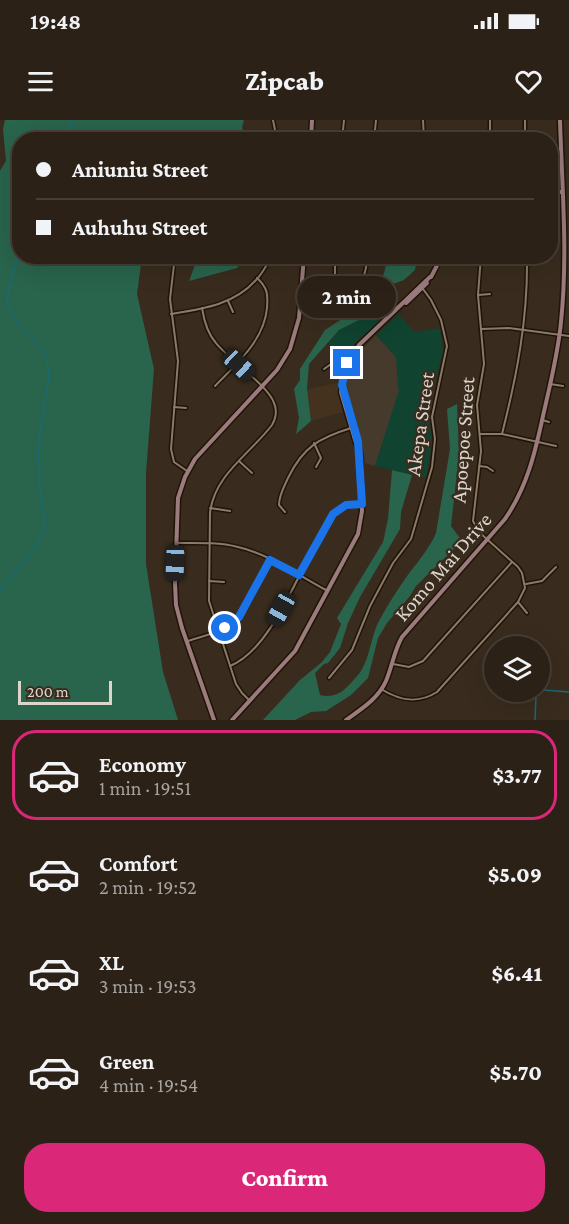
<!DOCTYPE html>
<meta charset="utf-8">
<style>
:root{--surface:#2b2116;--page:#33291f;--text:#f1f3f6;--muted:#a6a3a1;--line:#473e35;--accent:#db2777}
body{margin:0;font-family:"Crimson Pro",serif;background:var(--page);color:var(--text);height:100vh;display:flex;flex-direction:column;font-size:22px;white-space:nowrap}
*{box-sizing:border-box;margin:0}
p{font-size:20px;color:var(--muted)}
.icon{flex:none;width:33px;height:33px;fill:none;stroke:currentColor;stroke-width:2;stroke-linecap:round;stroke-linejoin:round}
.map{position:relative;height:600px;overflow:hidden}
.panel{display:flex;flex-direction:column;background:var(--surface);flex:1}
.panel>*{flex:none}
.hud{position:absolute;left:12px;top:12px;width:546px;height:132px;border-radius:24px;box-shadow:0 6px 24px #0002,0 0 0 2px var(--line);display:grid;align-content:center;height:132px;padding:0 24px;background:var(--surface)}
.fabs{position:absolute;left:484px;top:516px;display:grid;gap:12px}
.fabs a{display:grid;place-items:center;width:66px;height:66px;border-radius:50%;background:var(--surface);box-shadow:0 6px 24px #0002,0 0 0 2px var(--line);font-size:30px}
.scale{position:absolute;left:18px;bottom:15px;width:94px;box-sizing:border-box;padding-left:6px;border:3px solid #ddd5cc;border-top:0;font-size:16px;line-height:21px;white-space:nowrap;color:#ddd5cc;-webkit-text-stroke:4px #392c1e;paint-order:stroke}
.end{position:absolute;width:27px;height:27px;margin:-14px;border:8px solid #1a73e8;background:#fff;box-shadow:0 0 0 3px #fff}
.from{border-radius:50%}
.bubble{position:absolute;height:42px;border-radius:21px;background:var(--surface);box-shadow:0 6px 24px #0002,0 0 0 2px var(--line);font-size:20px;font-weight:800;line-height:42px;text-align:center}
.car{position:absolute;width:18px;height:36px;margin:-18px -9px;border-radius:8px;box-shadow:0 0 4px 2px #0007;background:linear-gradient(#222 24%,#8ab4d8 0 40%,#222 0 76%,#8ab4d8 0 86%,#222 0)}
.hud b{display:flex;align-items:center;gap:21px;height:57px;font-size:22px}
.hud b+b{border-top:2px solid var(--line)}
.hud i{width:15px;height:15px;background:var(--text)}
ul{padding:10px 0 0;list-style:none}
li{display:flex;align-items:center;gap:18px;height:90px;margin:0 12px 9px;padding:0 12px;border:3px solid transparent;border-radius:24px}
li div{flex:1}
li b{display:block;font-size:22px}
li em{font-style:normal;font-weight:800}
li.active{border-color:var(--accent)}
li>.icon{width:54px;height:54px;stroke-width:1.5}
.button{display:flex;gap:12px;margin-top:auto;padding:12px 24px}
.button a{flex:1;height:69px;border-radius:24px;background:var(--accent);color:#fff;font-size:24px;font-weight:800;line-height:69px;text-align:center}
.status{display:flex;justify-content:space-between;align-items:center;height:42px;padding:0 30px;background:var(--surface);direction:ltr}
.status svg{height:16px;fill:currentColor}
header{display:flex;justify-content:space-between;align-items:center;height:78px;padding:0 24px;background:var(--surface);font-size:27px;font-weight:800}
.map>svg:first-child{display:block}
.built{fill:#44321f}
.education{fill:#453a2c}
.green{fill:#104330}
.forest{fill:#29644c}
.lines{fill:none;stroke-linecap:round;stroke-linejoin:round}
.stream{stroke:#1a6a73;stroke-width:1.5}
.street-casing{stroke:#201407;stroke-width:5}
.secondary-casing{stroke:#201407;stroke-width:7}
.street{stroke:#8a7a6a;stroke-width:2}
.secondary{stroke:#9b7b7d;stroke-width:4}
.route{stroke:#1a73e8;stroke-width:8}
.labels{text-anchor:middle;dominant-baseline:central;stroke-width:4.5;stroke-linejoin:round;paint-order:stroke}
.street-label{font-size:21px;fill:#ddd5cc;stroke:#392c1e}
</style>
<div class="status"><b>19:48</b><svg viewBox="0 0 49 12"><path d="M0 12V9h3v3zM5 12V6h3v6zM10 12V3h3v9zM15 12V0h3v12zM26 1h20v11H26zM47 4h2v5h-2z"/></svg></div>
<header><svg class="icon" aria-label="menu" viewBox="0 0 24 24"><path d="M4 6h16M4 12h16M4 18h16"/></svg>Zipcab<svg class="icon" aria-label="heart" viewBox="0 0 24 24"><path d="M12 20l-8-8c-3-5 5-10 8-4 3-6 11-1 8 4z"/></svg></header>
<div class="map">
<svg width="569" height="600" viewBox="0 0 569 600">
<rect width="100%" height="100%" fill="#392c1e"/>
<path class="built" d="M338,263l5,29 -32,9 -4,-32z"/>
<path class="education" d="M376,215l20,22 4,33 -25,76 -10,-3 -2,-15 -16,-51 -1,-11 3,-16 6,-14z"/>
<g class="green">
<path d="M371,194l7,8 -24,22 -9,14 -17,-14 11,-14z"/>
<path d="M398,194l17,18 25,-4 3,23 -12,47 -2,21 3,23 -6,36 -51,-12 24,-76 -1,-3 -2,-30 -20,-22z"/>
</g>
<g class="forest">
<path d="M5,0h239l-2,8 5,11 -227,1v116l122,1 -5,37 17,75 -8,104v91l17,108 15,48h-178v-549l6,-10 -3,-32z"/>
<path d="M198,137v-1l48,1 -9,11 -48,13z"/>
<path d="M388,137h29l-2,13 -11,10 -11,4 -22,30 -32,16 -30,34 -2,25 4,32 -15,13 3,-16 -5,-29 6,-9v-11l25,-39 20,-13 13,-2 15,-17 11,-25z"/>
<path d="M457,284l2,51 -8,71 11,15 -46,45 -6,10 -23,27 -9,15 -10,40 -17,17 -25,16 -15,1 -16,8h-32l37,-40 21,-17 9,-11 11,-28 -4,-6 46,-76 5,-23 4,-49 20,5 -11,37 -1,17 -40,68 -12,26 -8,25 -12,15 -4,1 -9,9 5,22c18,4 26,-6 38,-20 12,-15 12,-35 20,-52 9,-17 21,-36 32,-51 10,-13 20,-25 26,-39l14,-84 -3,-40z"/>
</g>
<g class="lines">
<g class="stream">
<path d="M67,20v-8l6,-12"/>
<path d="M0,470l26,-30 15,-23 4,-14 -5,-32 -2,-45 11,-69 -2,-18 -5,-10 -23,-24 -9,-16 -3,-10 13,-54"/>
<path d="M535,600l1,-23 7,-7 26,2"/>
</g>
<g class="street-casing">
<g id="street">
<path d="M273,0l4,20"/>
<path d="M423,0l1,20"/>
<path d="M490,0v20"/>
<path d="M525,0v20"/>
<path d="M342,20l2,-20"/>
<path d="M374,20l2,-20"/>
<path d="M175,136l-5,43 8,62 -7,88 3,13 13,9"/>
<path d="M335,136v25l7,16"/>
<path d="M481,137l12,2"/>
<path d="M478,175l12,-1"/>
<path d="M228,181l5,11"/>
<path d="M202,188c2,13 5,25 14,35 13,17 52,42 58,60 3,7 2,15 -2,22 -22,29 -58,50 -62,88l-1,88 27,83 6,9 8,8"/>
<path d="M301,191c20,1 51,-12 61,-31 4,-8 5,-15 5,-24"/>
<path d="M171,194c31,-5 63,-9 85,-34 7,-7 11,-16 16,-24"/>
<path d="M481,209l28,-1 60,8"/>
<path d="M324,249l7,-5 14,3"/>
<path d="M550,264l13,2"/>
<path d="M215,266c21,-22 49,-45 52,-78 1,-13 1,-20 -10,-30"/>
<path d="M174,287l12,1"/>
<path d="M542,300l7,2"/>
<path d="M480,314h22l54,12"/>
<path d="M502,314c15,-59 26,-116 25,-178"/>
<path d="M314,323l7,15 -5,9"/>
<path d="M239,341l13,12"/>
<path d="M479,346l8,1 6,4"/>
<path d="M210,388l20,3"/>
<path d="M285,392l-6,-7c0,-10 5,-18 9,-27 15,-31 31,-40 63,-50"/>
<path d="M177,423c20,0 41,-1 61,4 31,7 60,28 88,43"/>
<path d="M209,461l15,1"/>
<path d="M526,464l16,-3 14,-14"/>
<path d="M518,482l9,11"/>
<path d="M188,521c14,-5 32,-8 44,-17 14,-10 30,-48 38,-64"/>
<path d="M393,544l16,3 14,-6 89,-99"/>
<path d="M230,546c46,-18 74,-112 103,-152l13,-9 16,-1"/>
<path d="M329,558l23,-28 18,-44 23,-43 18,-24 21,-72 3,-28 -3,-22 15,-71 -6,-26 -10,-20 -8,-11"/>
<path d="M381,569c19,12 37,15 56,3l81,-90 7,-14 -3,-15 -4,-6 -39,-35 -6,-11 8,-70 -4,-46 7,-41 -6,-69 3,-39"/>
</g>
</g>
<g class="secondary-casing">
<g id="secondary">
<path d="M311,20l1,-20"/>
<path d="M550,72h12"/>
<path d="M431,157l11,-21"/>
<path d="M406,183l21,-20"/>
<path d="M356,323l-15,-51 6,-29 12,-18 71,-68"/>
<path d="M214,600l-32,-92 -6,-23 -1,-22 3,-85 7,-21 10,-18 82,-89 13,-21 9,-31 5,-62"/>
<path d="M232,600l63,-69 63,-117 4,-23 -2,-54 -4,-24 -14,-48"/>
<path d="M346,600c15,-11 32,-21 40,-39 6,-14 8,-30 16,-44l103,-118c22,-32 30,-66 38,-103 7,-31 15,-62 18,-94 7,-67 1,-135 -1,-202"/>
</g>
</g>
<use href="#street" class="street"/>
<use href="#secondary" class="secondary"/>
</g>
<g class="lines">
<path class="route" d="M225,508l14,-11 31,-57 29,15 34,-61 13,-9 16,-1 -4,-63 -16,-56 5,-22"/>
</g>
<g class="labels">
<g class="street-label">
<text transform="translate(420 304) rotate(-82)">Akepa Street</text>
<text transform="translate(463 320) rotate(-86)">Apoepoe Street</text>
<text transform="translate(443 447) rotate(-49)">Komo Mai Drive</text>
</g>
</g>
</svg>
<div class="fabs">
<a><svg class="icon" aria-label="layers" viewBox="0 0 24 24"><path d="M12 4l9 5-9 5-9-5zM3 14l9 5 9-5"/></svg></a>
</div>
<div class="scale">200 m</div>
<i class="end from" style="left:225px;top:508px"></i>
<i class="end" style="left:347px;top:243px"></i>
<div class="bubble" style="left:297px;top:156px;width:99px">2 min</div>
<i class="car" style="left:239px;top:245px;rotate:133deg"></i>
<i class="car" style="left:175px;top:443px;rotate:182deg"></i>
<i class="car" style="left:281px;top:489px;rotate:209deg"></i>
<div class="hud">
<b><i class="from"></i>Aniuniu Street</b>
<b><i></i>Auhuhu Street</b>
</div>
</div>
<section class="panel">
<ul>
<li class="active"><svg class="icon" aria-label="car" viewBox="0 0 24 24"><path d="M5 17H2v-5l4-1 3-4h7l3 4 3 1v5h-3M9 17h6M6 11h13"/><circle cx="7" cy="17" r="2"/><circle cx="17" cy="17" r="2"/></svg><div><b>Economy</b><p>1 min · 19:51</p></div><em>$3.77</em></li>
<li><svg class="icon" aria-label="car" viewBox="0 0 24 24"><path d="M5 17H2v-5l4-1 3-4h7l3 4 3 1v5h-3M9 17h6M6 11h13"/><circle cx="7" cy="17" r="2"/><circle cx="17" cy="17" r="2"/></svg><div><b>Comfort</b><p>2 min · 19:52</p></div><em>$5.09</em></li>
<li><svg class="icon" aria-label="car" viewBox="0 0 24 24"><path d="M5 17H2v-5l4-1 3-4h7l3 4 3 1v5h-3M9 17h6M6 11h13"/><circle cx="7" cy="17" r="2"/><circle cx="17" cy="17" r="2"/></svg><div><b>XL</b><p>3 min · 19:53</p></div><em>$6.41</em></li>
<li><svg class="icon" aria-label="car" viewBox="0 0 24 24"><path d="M5 17H2v-5l4-1 3-4h7l3 4 3 1v5h-3M9 17h6M6 11h13"/><circle cx="7" cy="17" r="2"/><circle cx="17" cy="17" r="2"/></svg><div><b>Green</b><p>4 min · 19:54</p></div><em>$5.70</em></li>
</ul>
<div class="button"><a>Confirm</a></div>
</section>
